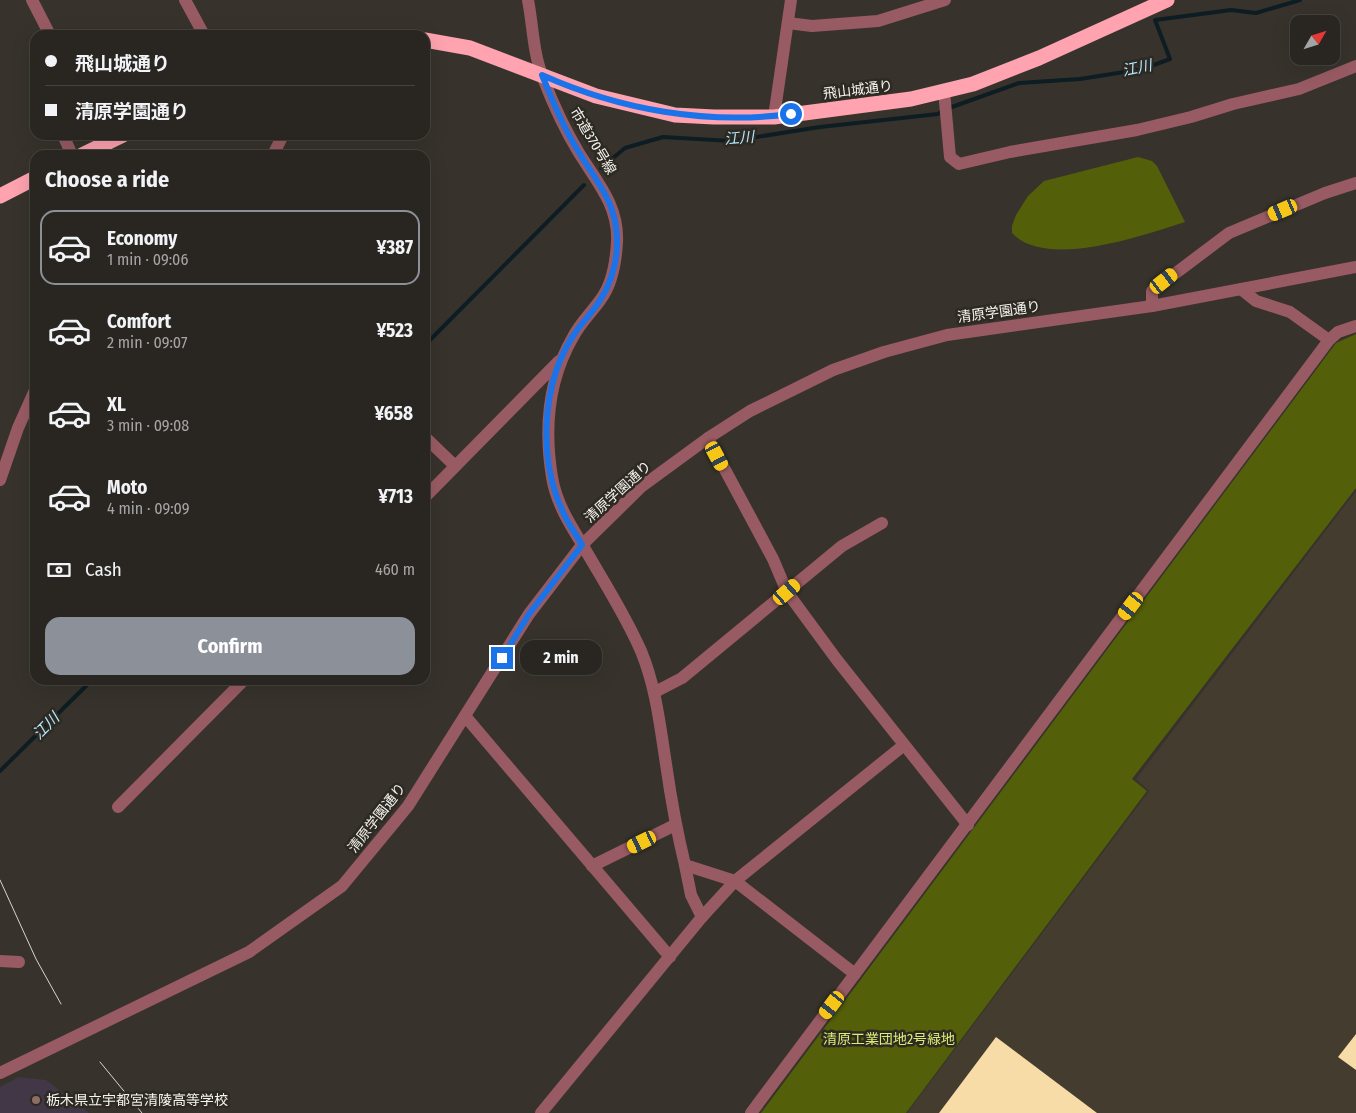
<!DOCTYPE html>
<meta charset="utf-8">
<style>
:root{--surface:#292621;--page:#312e2a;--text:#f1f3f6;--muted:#a5a5a5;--line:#45433f;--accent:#8c9099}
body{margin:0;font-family:"Fira Sans Condensed","Noto Sans JP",sans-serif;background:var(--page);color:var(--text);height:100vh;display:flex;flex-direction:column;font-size:19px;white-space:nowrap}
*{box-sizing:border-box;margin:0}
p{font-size:16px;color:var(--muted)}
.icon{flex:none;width:28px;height:28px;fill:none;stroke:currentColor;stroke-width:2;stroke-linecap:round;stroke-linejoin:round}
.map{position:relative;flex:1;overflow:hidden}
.drawer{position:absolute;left:30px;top:150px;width:400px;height:535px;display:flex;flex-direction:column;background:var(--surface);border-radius:15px;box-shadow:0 5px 20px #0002,0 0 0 1px var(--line)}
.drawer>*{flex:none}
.banner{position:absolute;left:30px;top:30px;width:400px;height:110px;border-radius:15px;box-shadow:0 5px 20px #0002,0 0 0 1px var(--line);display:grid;align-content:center;height:110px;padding:0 15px;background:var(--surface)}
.needle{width:32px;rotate:51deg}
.fabs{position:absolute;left:1290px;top:15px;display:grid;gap:10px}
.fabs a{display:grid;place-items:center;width:50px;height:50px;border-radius:10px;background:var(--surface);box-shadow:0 5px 20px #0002,0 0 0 1px var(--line);font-size:25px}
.end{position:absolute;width:22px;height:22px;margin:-11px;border:6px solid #1a73e8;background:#fff;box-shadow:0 0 0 2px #fff}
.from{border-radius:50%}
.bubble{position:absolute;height:35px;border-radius:15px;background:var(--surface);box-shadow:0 5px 20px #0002,0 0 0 1px var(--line);font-size:16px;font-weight:700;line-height:35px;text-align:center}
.car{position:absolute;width:15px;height:30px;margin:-15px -8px;border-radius:6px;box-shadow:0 0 4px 1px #0007;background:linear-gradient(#f5c518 24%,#345 0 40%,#f5c518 0 76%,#345 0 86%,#f5c518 0)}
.banner b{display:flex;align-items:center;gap:18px;height:48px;font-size:19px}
.banner b+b{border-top:1px solid var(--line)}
.banner i{width:12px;height:12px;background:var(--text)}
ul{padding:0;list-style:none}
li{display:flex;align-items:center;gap:15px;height:75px;margin:0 10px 8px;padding:0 5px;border:2px solid transparent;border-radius:15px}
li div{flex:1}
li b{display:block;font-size:19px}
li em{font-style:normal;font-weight:700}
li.selected{border-color:var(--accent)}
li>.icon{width:45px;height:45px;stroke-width:1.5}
h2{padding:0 15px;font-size:22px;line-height:60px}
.pay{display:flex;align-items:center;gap:12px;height:55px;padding:0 15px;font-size:19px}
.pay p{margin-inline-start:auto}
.button{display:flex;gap:10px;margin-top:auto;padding:10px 15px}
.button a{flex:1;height:58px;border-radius:15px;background:var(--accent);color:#fff;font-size:20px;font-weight:700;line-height:58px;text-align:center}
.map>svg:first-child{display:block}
.built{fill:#433c2f}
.education{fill:#413747}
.green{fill:#545f09}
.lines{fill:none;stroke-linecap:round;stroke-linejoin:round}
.stream{stroke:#0d1d23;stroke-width:4}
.building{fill:#f8dca8}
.minor{stroke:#995b63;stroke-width:12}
.highway{stroke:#fea3af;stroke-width:15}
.tram{stroke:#d8d5d1;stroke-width:1}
.route{stroke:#1a73e8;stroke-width:6}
.education-dot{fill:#8d6e63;stroke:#2d2923;stroke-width:2}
.labels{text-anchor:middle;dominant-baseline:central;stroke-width:5;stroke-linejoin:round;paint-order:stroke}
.street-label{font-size:14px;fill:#f6f4f0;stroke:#2d2923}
.park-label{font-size:14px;fill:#d8ee71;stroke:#2d2923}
.poi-label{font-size:14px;fill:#f6f4f0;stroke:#2d2923;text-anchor:start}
.water-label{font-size:15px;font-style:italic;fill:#b4e9fd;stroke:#2d2923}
</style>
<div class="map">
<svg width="1356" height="1113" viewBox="0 0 1356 1113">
<rect width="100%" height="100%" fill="#37332c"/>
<path class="built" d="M1356,491v622h-449l242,-322 -13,-12z"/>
<path class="education" d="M19,1077l27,3 43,33h-89v-26z"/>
<g class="green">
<path d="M1138,157l14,4 5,5 28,56c-41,13 -139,48 -173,11v-7l4,-11 12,-19 16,-15z"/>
<path d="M1356,334v154l-224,291 15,12 -241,322h-145l575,-770z"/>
</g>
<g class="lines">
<g class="stream">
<path d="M949,108l70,-25 61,-4 63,-10 27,-10 -15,-39 76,-10 25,3 44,-13"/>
<path d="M601,168l24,-20 38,-11 68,4 89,-14 118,-13 5,-4"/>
<path d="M425,345l159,-160"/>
<path d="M0,771l92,-91"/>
</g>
</g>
<g class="building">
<path d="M1356,1034v36l-18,-13z"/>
<path d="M996,1037l101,76h-158z"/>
</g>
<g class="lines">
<g class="minor">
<path d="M32,0l18,35"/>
<path d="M185,0l19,35"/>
<path d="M528,0c5,26 5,53 15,78 10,26 22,52 36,75 18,29 40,53 38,89 -1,18 -5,42 -16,57 -9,13 -21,24 -28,38 -25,43 -29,91 -21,140 4,25 17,46 30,67 20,35 43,70 59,107 15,36 19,75 25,113 5,35 11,68 19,101l50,16 120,93"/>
<path d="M788,23l24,3 66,-5 67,-21"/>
<path d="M35,72v1"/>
<path d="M944,91l6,66 9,7 51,-12 127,-22 54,-13 42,-13 66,-15 57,-23"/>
<path d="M774,117l17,-117"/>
<path d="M63,135l9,20"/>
<path d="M103,145l5,10"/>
<path d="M273,155l10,-20"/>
<path d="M1241,289l15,12 34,11 39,28 9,-8 18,-6"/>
<path d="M1152,306v-15l77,-58 96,-40 31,-10"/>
<path d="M425,437l30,29"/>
<path d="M708,438l65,121 14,33 50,68 131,165"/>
<path d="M0,480l18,-52 17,-38"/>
<path d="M425,497l134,-136"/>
<path d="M655,692l27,-14 160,-132 40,-23"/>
<path d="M465,716l205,241"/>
<path d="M118,807l126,-127"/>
<path d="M685,865l6,30 11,22"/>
<path d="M592,866l83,-41"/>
<path d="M0,961l19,1"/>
<path d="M0,1073l249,-121 93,-66 66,-80 121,-192 53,-69 59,-58 67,-49 42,-27 83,-41 51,-18 63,-17 205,-29 204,-39"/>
<path d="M541,1113l161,-196 33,-36 169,-136"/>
<path d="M751,1113l578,-773"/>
</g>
<g class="highway">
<path d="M425,40l45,8 126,48 79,19 39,2h60l137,-18 62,-15 66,-26 128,-58"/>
<path d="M82,155l41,-20"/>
<path d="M0,196l35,-18"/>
</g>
<g class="tram">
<path d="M0,880l36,79 25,45"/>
<path d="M100,1062l42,51"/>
</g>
</g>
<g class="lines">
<path class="route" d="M502,658l27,-44 53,-69c-6,-11 -14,-21 -19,-33 -25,-53 -22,-130 12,-179 8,-12 20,-23 27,-36 10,-16 16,-40 15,-58 -1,-37 -19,-55 -37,-85 -16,-25 -27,-52 -38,-79 78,35 165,50 249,39"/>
</g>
<circle class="education-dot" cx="36" cy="1100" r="5"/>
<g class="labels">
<g class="street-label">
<text transform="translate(858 90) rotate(-7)">飛山城通り</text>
<text transform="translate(593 141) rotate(59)">市道370号線</text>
<text transform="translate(999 312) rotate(-8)">清原学園通り</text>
<text transform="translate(618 492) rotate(-42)">清原学園通り</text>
<text transform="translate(377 818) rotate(-52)">清原学園通り</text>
</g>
<g class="park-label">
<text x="889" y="1039">清原工業団地2号緑地</text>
</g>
<g class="poi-label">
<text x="46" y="1100">栃木県立宇都宮清陵高等学校</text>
</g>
<g class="water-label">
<text transform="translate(1137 68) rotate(-12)">江川</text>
<text transform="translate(739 138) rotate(-5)">江川</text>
<text transform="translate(46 726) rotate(-45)">江川</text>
</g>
</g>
</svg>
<div class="fabs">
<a><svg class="needle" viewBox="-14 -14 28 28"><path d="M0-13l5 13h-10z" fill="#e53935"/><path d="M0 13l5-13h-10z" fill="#a5a5a5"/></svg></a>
</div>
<i class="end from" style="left:791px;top:114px"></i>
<i class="end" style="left:502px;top:658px"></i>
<div class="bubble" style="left:520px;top:640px;width:82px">2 min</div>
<i class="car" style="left:1283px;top:210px;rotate:247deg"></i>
<i class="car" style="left:1164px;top:281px;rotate:52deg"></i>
<i class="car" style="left:717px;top:456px;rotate:152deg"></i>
<i class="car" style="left:787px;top:592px;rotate:49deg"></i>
<i class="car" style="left:1131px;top:606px;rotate:217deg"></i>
<i class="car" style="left:642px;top:842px;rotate:244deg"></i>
<i class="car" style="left:832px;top:1005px;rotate:217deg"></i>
<div class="banner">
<b><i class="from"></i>飛山城通り</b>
<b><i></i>清原学園通り</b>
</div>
<section class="drawer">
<h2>Choose a ride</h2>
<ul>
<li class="selected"><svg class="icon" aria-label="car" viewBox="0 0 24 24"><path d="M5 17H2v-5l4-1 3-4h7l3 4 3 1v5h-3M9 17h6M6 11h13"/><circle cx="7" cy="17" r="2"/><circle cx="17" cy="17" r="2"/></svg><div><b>Economy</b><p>1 min · 09:06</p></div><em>¥387</em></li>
<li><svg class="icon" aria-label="car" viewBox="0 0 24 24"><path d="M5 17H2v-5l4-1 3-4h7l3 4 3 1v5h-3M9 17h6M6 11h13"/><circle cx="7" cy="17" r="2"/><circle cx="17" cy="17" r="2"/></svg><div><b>Comfort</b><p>2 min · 09:07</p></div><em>¥523</em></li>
<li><svg class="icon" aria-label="car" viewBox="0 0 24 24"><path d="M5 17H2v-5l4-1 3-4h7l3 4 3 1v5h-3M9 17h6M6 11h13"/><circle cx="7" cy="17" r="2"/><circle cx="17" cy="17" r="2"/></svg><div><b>XL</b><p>3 min · 09:08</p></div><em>¥658</em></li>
<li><svg class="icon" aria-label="car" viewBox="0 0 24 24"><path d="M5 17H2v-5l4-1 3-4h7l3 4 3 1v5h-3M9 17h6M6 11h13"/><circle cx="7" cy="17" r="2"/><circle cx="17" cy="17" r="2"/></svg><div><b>Moto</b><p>4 min · 09:09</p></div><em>¥713</em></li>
</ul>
<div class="pay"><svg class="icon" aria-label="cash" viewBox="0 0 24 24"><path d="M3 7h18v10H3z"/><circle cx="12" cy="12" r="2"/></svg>Cash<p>460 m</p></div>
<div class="button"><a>Confirm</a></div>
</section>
</div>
